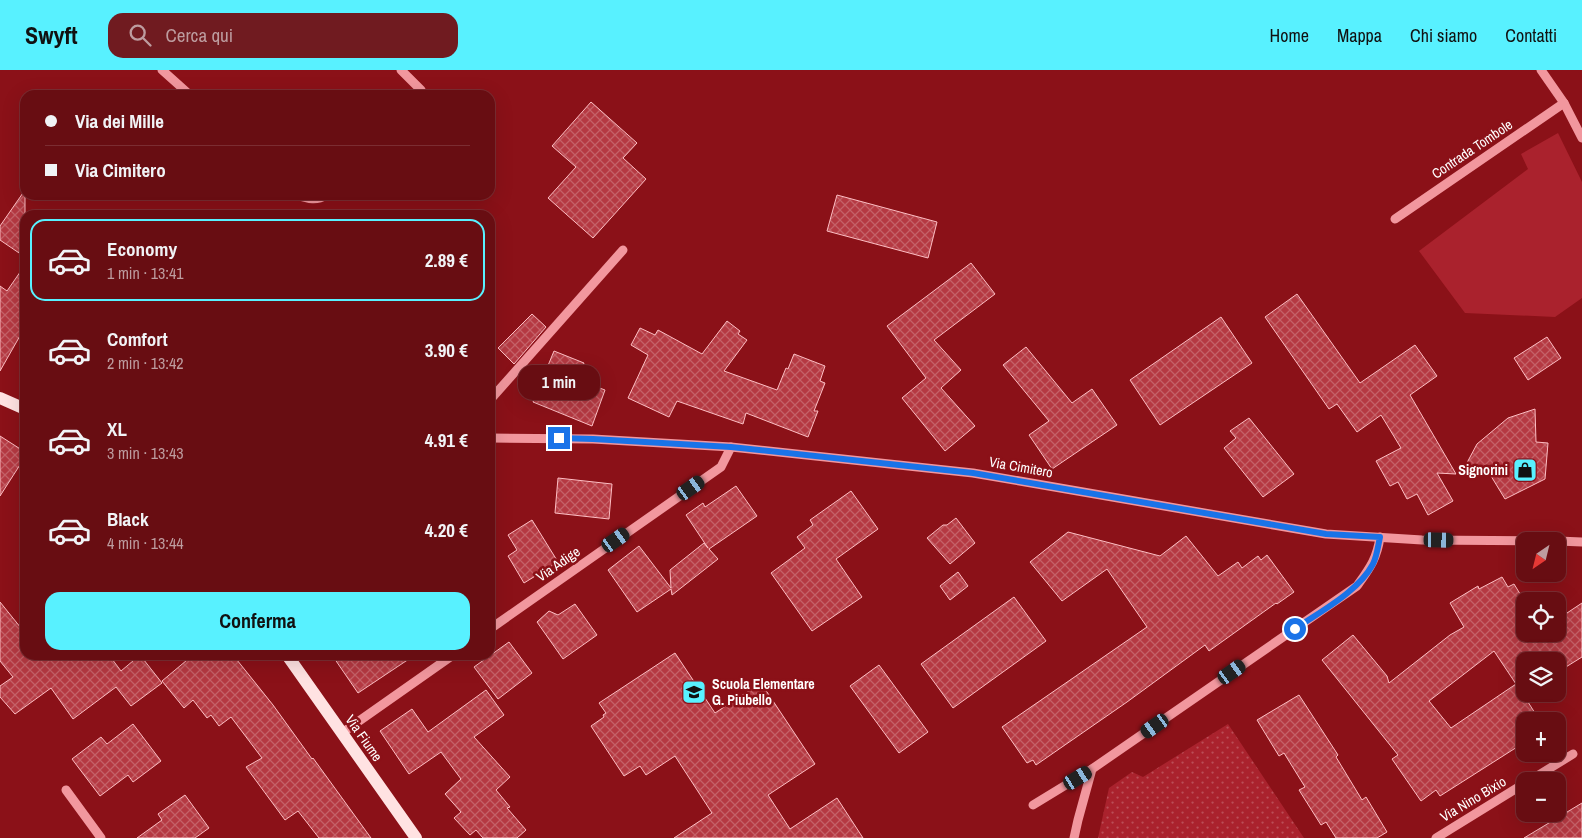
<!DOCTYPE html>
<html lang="it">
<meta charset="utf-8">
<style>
:root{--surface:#680d12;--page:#701b20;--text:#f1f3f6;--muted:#bd9c9f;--line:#7b2d32;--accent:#58f1ff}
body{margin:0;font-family:"Archivo Narrow",sans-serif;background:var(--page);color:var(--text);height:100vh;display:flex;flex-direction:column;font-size:19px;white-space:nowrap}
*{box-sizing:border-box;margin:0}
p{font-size:16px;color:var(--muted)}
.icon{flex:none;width:28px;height:28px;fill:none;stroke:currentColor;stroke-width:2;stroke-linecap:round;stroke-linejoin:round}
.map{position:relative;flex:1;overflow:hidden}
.sheet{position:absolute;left:20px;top:140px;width:475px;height:450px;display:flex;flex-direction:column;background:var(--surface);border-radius:15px;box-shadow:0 5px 20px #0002,0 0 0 1px var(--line)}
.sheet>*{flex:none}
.guide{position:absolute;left:20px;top:20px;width:475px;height:110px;border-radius:15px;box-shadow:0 5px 20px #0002,0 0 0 1px var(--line);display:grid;align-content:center;height:110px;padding:0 25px;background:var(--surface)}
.needle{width:32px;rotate:215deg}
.buttons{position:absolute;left:1516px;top:462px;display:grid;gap:10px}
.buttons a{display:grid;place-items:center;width:50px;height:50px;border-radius:10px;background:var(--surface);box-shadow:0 5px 20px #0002,0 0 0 1px var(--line);font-size:25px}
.end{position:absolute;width:22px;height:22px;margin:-11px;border:6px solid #1a73e8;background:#fff;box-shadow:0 0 0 2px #fff}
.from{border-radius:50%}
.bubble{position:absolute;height:35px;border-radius:15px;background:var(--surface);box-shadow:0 5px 20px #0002,0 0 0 1px var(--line);font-size:16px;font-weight:700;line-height:35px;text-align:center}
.car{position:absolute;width:15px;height:30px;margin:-15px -8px;border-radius:6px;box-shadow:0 0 4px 1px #0007;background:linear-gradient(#222 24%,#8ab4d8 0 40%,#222 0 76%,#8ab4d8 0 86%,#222 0)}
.guide b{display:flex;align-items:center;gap:18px;height:48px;font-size:19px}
.guide b+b{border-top:1px solid var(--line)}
.guide i{width:12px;height:12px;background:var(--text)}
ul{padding:9px 0 0;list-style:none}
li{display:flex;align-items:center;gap:15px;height:82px;margin:0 10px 8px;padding:0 15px;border:2px solid transparent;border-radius:15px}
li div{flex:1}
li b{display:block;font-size:19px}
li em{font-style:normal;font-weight:700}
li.on{border-color:var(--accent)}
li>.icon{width:45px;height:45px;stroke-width:1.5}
.cta{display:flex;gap:10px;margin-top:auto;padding:10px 25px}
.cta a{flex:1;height:58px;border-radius:15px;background:var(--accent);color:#111;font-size:20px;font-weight:700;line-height:58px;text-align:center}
header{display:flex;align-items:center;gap:30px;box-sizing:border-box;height:70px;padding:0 25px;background:var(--accent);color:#111}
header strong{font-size:24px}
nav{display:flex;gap:28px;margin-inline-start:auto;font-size:18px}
.search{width:350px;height:45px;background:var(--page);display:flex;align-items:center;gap:12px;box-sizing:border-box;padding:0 18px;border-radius:15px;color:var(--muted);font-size:19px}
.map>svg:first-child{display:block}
.grass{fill:url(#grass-dots)}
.park{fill:#aa222d}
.building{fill:url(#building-cross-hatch);stroke:#fdbec3;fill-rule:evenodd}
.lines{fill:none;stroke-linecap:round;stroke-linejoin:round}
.minor{stroke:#f2979e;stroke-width:9}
.major{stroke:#ffe2e2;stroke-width:12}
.route{stroke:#1a73e8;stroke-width:6}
.labels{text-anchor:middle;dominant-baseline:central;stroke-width:5;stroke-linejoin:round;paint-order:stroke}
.street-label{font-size:14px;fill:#fff;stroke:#8b1118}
.poi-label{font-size:14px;font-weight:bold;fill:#fff;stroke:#8b1118;text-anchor:end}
</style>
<header>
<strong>Swyft</strong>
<div class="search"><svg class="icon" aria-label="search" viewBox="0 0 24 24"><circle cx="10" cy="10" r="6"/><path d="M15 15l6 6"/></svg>Cerca qui</div>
<nav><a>Home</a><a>Mappa</a><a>Chi siamo</a><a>Contatti</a></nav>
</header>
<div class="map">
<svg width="1582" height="768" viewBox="0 0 1582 768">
<defs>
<pattern id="grass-dots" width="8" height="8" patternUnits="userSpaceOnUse" patternTransform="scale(1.25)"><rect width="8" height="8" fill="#aa222d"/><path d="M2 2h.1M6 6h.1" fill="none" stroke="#bb4e57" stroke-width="1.8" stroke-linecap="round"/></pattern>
<pattern id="building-cross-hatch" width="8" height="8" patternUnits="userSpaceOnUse" patternTransform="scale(1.25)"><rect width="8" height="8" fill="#b53942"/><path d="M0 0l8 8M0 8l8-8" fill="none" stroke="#c46168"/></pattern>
</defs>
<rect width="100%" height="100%" fill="#8b1118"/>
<path class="grass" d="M1228,654l76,114h-206l11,-50 23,-16 11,5z"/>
<path class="park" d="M1558,63l24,49v116l-27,19 -90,-4 -46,-62 109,-82 -7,-15z"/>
<g class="building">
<path d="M591,32l46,41 -14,15 23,21 -53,59 -45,-40 28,-31 -24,-21z"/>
<path d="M25,120v67l-25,-17v-14z"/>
<path d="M837,125l100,27 -9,36 -101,-27z"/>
<path d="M971,193l24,31 -61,46 27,30 -20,18 34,38 -30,25 -43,-53 24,-20 -39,-52z"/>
<path d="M25,195v62l-25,44v-85l7,5z"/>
<path d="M1297,224l63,89 55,-38 22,31 -27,19 46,79 -19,-1 16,28 -25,14 -11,-21 -10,5 -9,-17 -8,4 -14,-25 25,-13 -20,-33 -24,17 -20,-28 -8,5 -64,-92z"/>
<path d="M532,244l14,13 -32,37 -16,-16z"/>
<path d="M1221,247l31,46 -92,62 -30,-45z"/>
<path d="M727,251l13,10 -2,3 9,6 -23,31 53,19 9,-22 2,1 6,-15 31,12 -5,15 5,2 -11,28h4l-10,26 -62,-24 -3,11 -66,-23 -8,16 -41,-19 20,-43 -17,-10 9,-17 15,7 3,-5 44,24z"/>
<path d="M1547,267l14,21 -33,22 -14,-22z"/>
<path d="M1026,277l46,56 20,-14 25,36 -65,44 -23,-34 20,-14 -46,-56z"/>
<path d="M554,281l30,12 -6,17 27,10 -13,36 -59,-24z"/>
<path d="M1535,339l1,33 12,1 -3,36 -40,20 -14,-23 -30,-2 16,-30 31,-26z"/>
<path d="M1249,348l45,56 -31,23 -39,-49 12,-10 -6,-7z"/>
<path d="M0,366l25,16v5l-25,39z"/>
<path d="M558,408l54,6 -3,35 -54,-6z"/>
<path d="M736,416l21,30 -48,33 9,10 -46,36 -1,-6 -34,23 -29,-42 31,-24 32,42 -1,-18 34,-27 4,5 -22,-33 17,-12 2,4z"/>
<path d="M851,421l27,38 -42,30 26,38 -50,34 -41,-58 34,-25 -8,-11 16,-12 -3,-5z"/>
<path d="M956,448l19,25 -25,21 -23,-26 16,-13h4z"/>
<path d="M532,450l26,42 -34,21 -16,-27 9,-6 -9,-15z"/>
<path d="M1068,462l92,24 26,-20 32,40 20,-14 4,6 16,-12 3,4 6,-5 27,37 -17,12 -1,-1 -67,48 -4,-6 -78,57 -91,63 -3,-5 -6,3 -25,-36 145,-100 -40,-58 -45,32 -32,-39z"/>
<path d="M958,502l10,14 -18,14 -10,-14z"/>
<path d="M1502,507l6,10 6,-3 11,18v39l11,-7h22v-15l24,-16v54l-21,13 -2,-2 -1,1v-8h-33v28l-4,2 19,30h-15v21l-85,54 -4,-6 -15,11 -29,-42 6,-4 -76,-95 31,-25 34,41 2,7 61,-48 14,-8 -14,-24 28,-17 1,3zM1494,581l22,33 -65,44 -22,-27z"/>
<path d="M1014,527l32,44 -93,67 -32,-44z"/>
<path d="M0,532l25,31v22h84l12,16 19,-16 22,28 -31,23 -15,-19 -43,32 -22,-31 -36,26 -15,-17v-11l13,-9 -13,-16z"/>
<path d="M575,534l22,31 -34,24 -26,-37 12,-11 9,4z"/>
<path d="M509,572l23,31 -34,26 -24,-32z"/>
<path d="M675,583l40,60 46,-30 54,81 -47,31 22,34 47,-31 26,40h-189l38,-25 -37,-57 -29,19 -6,-9 -16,10 -33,-50 13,-9 -1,-2 3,-2 -7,-10z"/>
<path d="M193,585h40l40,50 39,54 1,-1 58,80h-52l-21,-27 -13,9 -39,-53 16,-9 -31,-41 -12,9 -8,-11 -4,3 -14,-18 -9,8 -22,-27z"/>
<path d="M332,585h83l-57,38z"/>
<path d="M879,595l49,67 -29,21 -49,-67z"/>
<path d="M486,620l18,25 -30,22 36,40 -14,13 14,17 -3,1 19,22 -9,8h-34l-7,-8 -6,5 -16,-17 7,-6 -16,-18 16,-15 -20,-27 -32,22 -29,-43 32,-22 16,23z"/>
<path d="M1299,625l39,60 -2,2 26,43 4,-3 21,35 -10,6h-41l-10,-16 -5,3 -22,-35 6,-3 -21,-34 -5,3 -22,-36z"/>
<path d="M133,654l28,37 -28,21 -5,-7 -28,21 -28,-37 29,-22 6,7z"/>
<path d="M185,725l24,33 -14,10h-58l25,-18 -4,-6z"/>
<path d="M1582,733v35h-58z"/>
</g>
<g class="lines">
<g class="minor">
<path d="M162,0l28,25"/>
<path d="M401,0l20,20 2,5"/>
<path d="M1541,0l23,33 18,35"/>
<path d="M298,125c10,4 19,6 28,0"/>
<path d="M1395,149l169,-116"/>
<path d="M490,330l133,-150"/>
<path d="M490,368l103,1 138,8 242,26 353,61 96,6 122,1"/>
<path d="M1558,471l24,1"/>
<path d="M490,559l231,-162 10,-20"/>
<path d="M342,663l111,-78"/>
<path d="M1529,711l44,-27"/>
<path d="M66,720l35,48"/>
<path d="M1033,735l59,-36"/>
<path d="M1074,768l4,-18 14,-51 265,-183c12,-17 20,-27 23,-49"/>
<path d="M1436,768l89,-55"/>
</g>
<g class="major">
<path d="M0,328l25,11"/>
<path d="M287,585l129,183"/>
</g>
</g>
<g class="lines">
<path class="route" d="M559,368l34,1 138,8 242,26 353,61 54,3c-2,9 -3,19 -7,27 -15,28 -52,47 -78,65"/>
</g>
<defs>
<g id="shop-square" transform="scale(1.25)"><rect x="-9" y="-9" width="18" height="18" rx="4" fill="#58f1ff" stroke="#8b1118"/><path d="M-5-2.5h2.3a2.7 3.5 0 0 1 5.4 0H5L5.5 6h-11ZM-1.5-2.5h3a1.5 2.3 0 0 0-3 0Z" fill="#111"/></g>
<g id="school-square" transform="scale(1.25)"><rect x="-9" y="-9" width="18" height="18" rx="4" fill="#58f1ff" stroke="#8b1118"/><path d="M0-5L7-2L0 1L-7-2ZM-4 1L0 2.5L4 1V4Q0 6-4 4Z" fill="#111"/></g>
</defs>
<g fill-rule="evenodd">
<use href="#shop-square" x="1525" y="400"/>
<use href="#school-square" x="694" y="622"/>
</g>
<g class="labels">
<g class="street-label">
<text transform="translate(1472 79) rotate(-34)">Contrada Tombole</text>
<text transform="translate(1021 397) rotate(10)">Via Cimitero</text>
<text transform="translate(558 494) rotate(-35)">Via Adige</text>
<text transform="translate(364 668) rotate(55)">Via Fiume</text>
<text transform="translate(1473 729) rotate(-31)">Via Nino Bixio</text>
</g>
<g class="poi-label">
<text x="1508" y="400">Signorini</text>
<text x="712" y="614" text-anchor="start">Scuola Elementare<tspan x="712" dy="16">G. Piubello</tspan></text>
</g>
</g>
</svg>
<div class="buttons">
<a><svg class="needle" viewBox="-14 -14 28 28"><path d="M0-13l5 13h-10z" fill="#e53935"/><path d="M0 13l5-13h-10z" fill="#bd9c9f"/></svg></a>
<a><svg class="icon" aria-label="locate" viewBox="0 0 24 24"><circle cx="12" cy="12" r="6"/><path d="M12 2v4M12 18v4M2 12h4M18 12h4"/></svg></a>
<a><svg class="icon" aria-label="layers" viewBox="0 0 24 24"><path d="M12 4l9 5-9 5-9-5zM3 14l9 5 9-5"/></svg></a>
<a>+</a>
<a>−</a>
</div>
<i class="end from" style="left:1295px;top:559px"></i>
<i class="end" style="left:559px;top:368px"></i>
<div class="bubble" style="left:518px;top:295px;width:82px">1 min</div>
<i class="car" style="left:691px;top:418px;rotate:55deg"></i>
<i class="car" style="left:616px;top:470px;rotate:55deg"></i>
<i class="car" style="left:1439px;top:470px;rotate:91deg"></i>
<i class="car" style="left:1232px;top:602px;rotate:55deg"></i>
<i class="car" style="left:1155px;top:656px;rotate:235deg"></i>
<i class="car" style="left:1078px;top:708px;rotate:59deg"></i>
<div class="guide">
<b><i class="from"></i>Via dei Mille</b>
<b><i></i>Via Cimitero</b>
</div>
<section class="sheet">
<ul>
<li class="on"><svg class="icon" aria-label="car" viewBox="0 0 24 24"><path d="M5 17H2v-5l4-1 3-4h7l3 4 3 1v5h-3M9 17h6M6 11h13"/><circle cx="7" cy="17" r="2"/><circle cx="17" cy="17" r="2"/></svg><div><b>Economy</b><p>1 min · 13:41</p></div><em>2.89 €</em></li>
<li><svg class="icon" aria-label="car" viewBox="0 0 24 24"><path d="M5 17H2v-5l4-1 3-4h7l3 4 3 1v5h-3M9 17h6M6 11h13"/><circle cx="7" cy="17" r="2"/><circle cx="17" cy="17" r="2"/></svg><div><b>Comfort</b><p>2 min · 13:42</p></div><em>3.90 €</em></li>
<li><svg class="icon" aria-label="car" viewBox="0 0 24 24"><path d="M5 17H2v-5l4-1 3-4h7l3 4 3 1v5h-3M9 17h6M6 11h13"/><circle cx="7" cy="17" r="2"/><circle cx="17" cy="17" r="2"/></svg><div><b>XL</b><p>3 min · 13:43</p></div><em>4.91 €</em></li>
<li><svg class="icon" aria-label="car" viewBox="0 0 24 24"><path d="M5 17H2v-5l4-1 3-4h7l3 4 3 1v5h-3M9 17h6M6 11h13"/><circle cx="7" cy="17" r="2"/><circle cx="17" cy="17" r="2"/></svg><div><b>Black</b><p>4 min · 13:44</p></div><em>4.20 €</em></li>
</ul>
<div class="cta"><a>Conferma</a></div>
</section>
</div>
